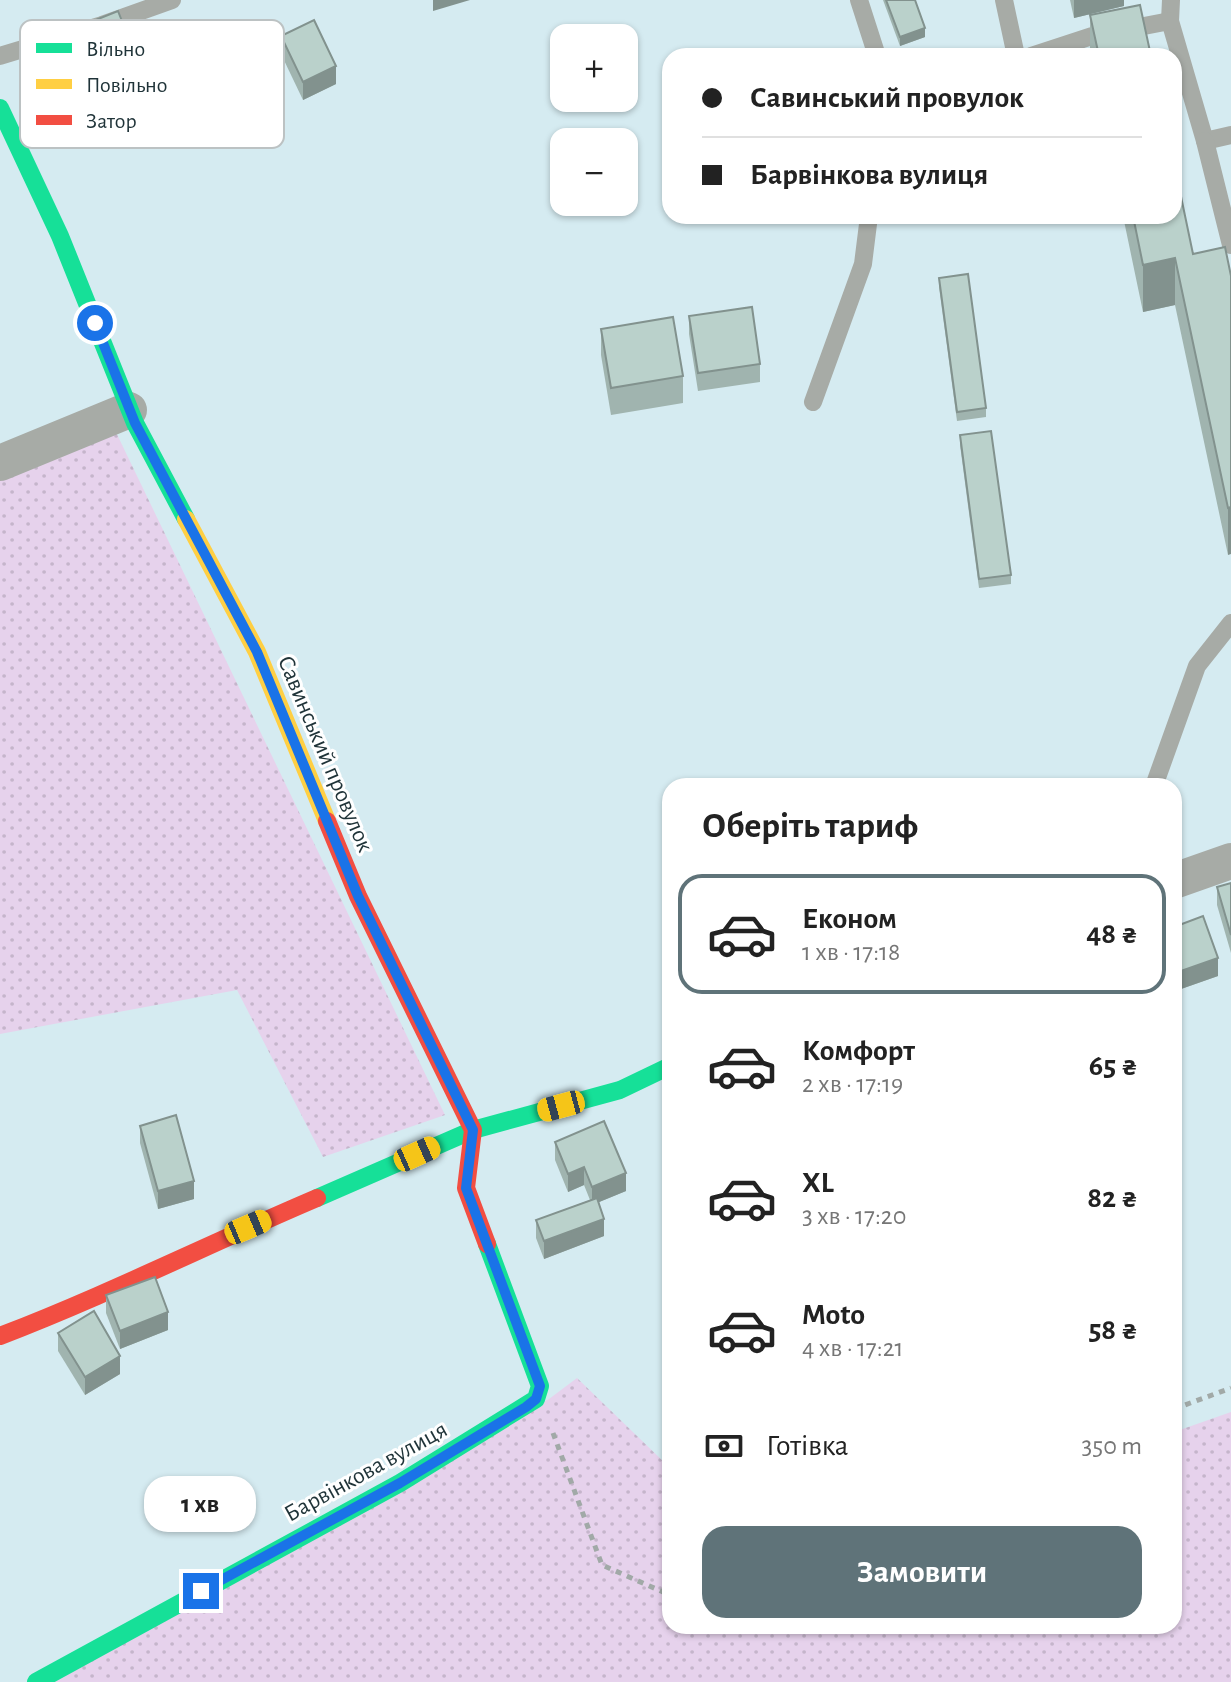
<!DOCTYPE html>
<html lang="uk">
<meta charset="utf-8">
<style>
:root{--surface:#fff;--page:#f6f6f6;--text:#222;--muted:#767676;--line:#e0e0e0;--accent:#5f7379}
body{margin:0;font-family:"Alegreya Sans",sans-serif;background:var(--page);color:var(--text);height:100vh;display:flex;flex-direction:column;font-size:30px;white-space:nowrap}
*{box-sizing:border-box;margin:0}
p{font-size:26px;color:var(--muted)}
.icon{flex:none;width:44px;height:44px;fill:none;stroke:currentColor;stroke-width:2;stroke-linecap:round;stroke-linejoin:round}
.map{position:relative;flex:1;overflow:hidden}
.details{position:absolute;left:662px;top:778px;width:520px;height:856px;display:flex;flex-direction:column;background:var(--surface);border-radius:24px;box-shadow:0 2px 6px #0004}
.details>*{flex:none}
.hud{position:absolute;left:662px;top:48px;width:520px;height:176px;border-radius:24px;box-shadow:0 2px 6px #0004;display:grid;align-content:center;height:176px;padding:0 40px;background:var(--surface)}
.controls{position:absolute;left:550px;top:24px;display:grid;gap:16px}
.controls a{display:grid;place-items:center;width:88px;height:88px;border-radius:16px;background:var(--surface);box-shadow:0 2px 6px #0004;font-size:40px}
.end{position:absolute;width:36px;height:36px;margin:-18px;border:10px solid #1a73e8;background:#fff;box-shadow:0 0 0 4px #fff}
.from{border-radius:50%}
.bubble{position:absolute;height:56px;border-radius:24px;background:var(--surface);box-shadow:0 2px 6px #0004;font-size:26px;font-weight:600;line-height:56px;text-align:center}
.car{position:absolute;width:24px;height:48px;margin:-24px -12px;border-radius:10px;box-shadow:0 0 6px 2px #0007;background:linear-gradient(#f5c518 24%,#345 0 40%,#f5c518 0 76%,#345 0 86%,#f5c518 0)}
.hud b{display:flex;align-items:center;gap:28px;height:76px;font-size:30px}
.hud b+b{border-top:2px solid var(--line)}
.hud i{width:20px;height:20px;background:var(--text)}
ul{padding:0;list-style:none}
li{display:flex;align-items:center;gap:24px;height:120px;margin:0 16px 12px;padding:0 24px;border:4px solid transparent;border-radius:24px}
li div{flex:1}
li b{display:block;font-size:30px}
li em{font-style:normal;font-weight:600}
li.current{border-color:var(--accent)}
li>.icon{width:72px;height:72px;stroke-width:1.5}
h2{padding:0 40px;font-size:36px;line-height:96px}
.pay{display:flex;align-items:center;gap:20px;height:88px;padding:0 40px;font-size:30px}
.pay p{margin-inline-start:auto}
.primary-button{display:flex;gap:16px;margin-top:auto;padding:16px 40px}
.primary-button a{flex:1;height:92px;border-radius:24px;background:var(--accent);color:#fff;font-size:32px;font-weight:600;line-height:92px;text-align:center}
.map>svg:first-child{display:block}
.grass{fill:url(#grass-dots)}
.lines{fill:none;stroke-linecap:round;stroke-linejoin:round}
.path{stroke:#a1a9a7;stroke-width:5;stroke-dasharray:6 6;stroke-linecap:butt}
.lane{stroke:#a7aba6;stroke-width:18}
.street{stroke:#a7aba6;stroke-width:36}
.fast{stroke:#16e098;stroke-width:18}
.slow{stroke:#ffcf43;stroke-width:18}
.jam{stroke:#f24e42;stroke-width:18}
.wall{fill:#a0b4af;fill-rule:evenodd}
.shaded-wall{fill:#82928e}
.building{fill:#bad1cb;stroke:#82928e;stroke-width:2}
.route{stroke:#1a73e8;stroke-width:10}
.labels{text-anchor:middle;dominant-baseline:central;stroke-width:6;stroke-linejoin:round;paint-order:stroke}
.street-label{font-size:24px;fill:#1f3338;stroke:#fff}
.key{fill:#fff;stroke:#bcc2c3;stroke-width:2}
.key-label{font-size:22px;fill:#1f3338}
</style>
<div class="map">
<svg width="1231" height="1682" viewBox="0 0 1231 1682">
<defs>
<pattern id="grass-dots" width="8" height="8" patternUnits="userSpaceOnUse" patternTransform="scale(2)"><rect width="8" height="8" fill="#e6d2ec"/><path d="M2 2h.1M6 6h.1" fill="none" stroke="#c5b5cb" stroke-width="1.8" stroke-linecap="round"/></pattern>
</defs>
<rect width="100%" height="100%" fill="#d5ebf1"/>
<g class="grass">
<path d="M112,424l333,691 -122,42 -86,-167 -237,44v-562z"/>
<path d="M577,1378l89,86 4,-1v163h504v-194l57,-20v270h-1195l513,-283z"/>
</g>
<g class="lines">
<g class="path">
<path d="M1174,1409l57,-21"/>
<path d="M553,1433l49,132 61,27 7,-3"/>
</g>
<g class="lane">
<path d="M859,0l18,56"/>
<path d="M1004,0l12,56"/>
<path d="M1171,0l-1,21 35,120 26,-6"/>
<path d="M0,56l102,-31 70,-25"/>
<path d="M1031,56l61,-20 78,-15"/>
<path d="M1205,141l26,104"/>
<path d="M813,402l50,-138 6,-48"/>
<path d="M1154,786l43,-120 34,-43"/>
</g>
<g class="street">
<path d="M0,463l129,-53"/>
<path d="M1174,881l57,-20"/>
</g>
<g class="fast">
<path d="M0,108l60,128 75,187 51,96"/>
<path d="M317,1198l156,-68 147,-40 50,-24"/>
<path d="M36,1682l364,-199 136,-84 4,-13 -53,-142"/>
</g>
<path class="slow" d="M186,519l71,133 70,169"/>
<g class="jam">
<path d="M327,821l31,75 115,234 -7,58 21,56"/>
<path d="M0,1336c107,-41 211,-93 317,-138"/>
</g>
</g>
<g class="wall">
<path d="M883,0h32l10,37 -25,9z"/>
<path d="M1070,0h54v6l-50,12z"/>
<path d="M1090,15l61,41h-61z"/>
<path d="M83,25l51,27v-13l57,49 -32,13 5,30 -39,17 -13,-34v-18l-8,3 -21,-57zM140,71l4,11 -4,2z"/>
<path d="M281,36l55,48 -33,16 -22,-46z"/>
<path d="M1123,216h51l19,38 38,22 -3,279 -53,-250 -32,7z"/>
<path d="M939,278l47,130v9l-29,4 -18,-134z"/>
<path d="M689,316l71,48v18l-62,9 -9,-57z"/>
<path d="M601,329l82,47v27l-72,12 -10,-60z"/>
<path d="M960,435l51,140v9l-32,4 -19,-143z"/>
<path d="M1231,883v70l-14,-48v-18z"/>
<path d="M1174,927l44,49 -37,13 -7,-20z"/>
<path d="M140,1126l54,73 -36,10 -18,-66z"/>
<path d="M555,1142l71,49 -27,11 5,34 -60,23 -8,-21v-18l54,-20 -6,-15 -16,7 -13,-32z"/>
<path d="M106,1295l62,35 -48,19 -14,-36z"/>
<path d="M58,1333l62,41 -35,21 -27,-44z"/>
</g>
<g class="shaded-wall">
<path d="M433,0h37l-37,11z"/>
<path d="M1074,0h50v6l-50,12z"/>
<path d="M925,28v9l-25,9v-9z"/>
<path d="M336,66v18l-33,16v-18z"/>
<path d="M140,67v18l-36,14v-18z"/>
<path d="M191,70v18l-38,16v-18z"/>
<path d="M164,113v18l-39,17v-18z"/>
<path d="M1175,258v47l-32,7v-47z"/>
<path d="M1231,507v47l-3,1v-47z"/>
<path d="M1218,958v18l-37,13v-18z"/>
<path d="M584,1167v18l-16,7v-18z"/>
<path d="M626,1173v18l-34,14v-18z"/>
<path d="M194,1181v18l-36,10v-18z"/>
<path d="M604,1219v17l-60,23v-18z"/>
<path d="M168,1312v18l-48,19v-18z"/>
<path d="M120,1356v18l-35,21v-18z"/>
</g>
<g class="building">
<path d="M886,0h29l10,28 -25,9z"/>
<path d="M1140,5l11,51h-52l-9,-41z"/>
<path d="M118,11l22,56 -36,14 -21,-56z"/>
<path d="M314,20l22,46 -33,16 -22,-46z"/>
<path d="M1174,163l19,91 32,-7 6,29v231l-3,1 -53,-250 -32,7 -10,-49h41z"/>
<path d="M968,274l18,134 -29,4 -18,-134z"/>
<path d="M752,307l8,57 -62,9 -9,-57z"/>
<path d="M673,317l10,59 -72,12 -10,-59z"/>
<path d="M991,431l20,144 -32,4 -19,-144z"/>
<path d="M1231,883v52l-14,-48z"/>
<path d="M1203,916l15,42 -37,13 -7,-19v-25z"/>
<path d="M176,1115l18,66 -36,10 -18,-65z"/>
<path d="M604,1121l22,52 -34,14 -8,-20 -16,7 -13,-32z"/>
<path d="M597,1198l7,21 -60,22 -8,-21z"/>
<path d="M155,1277l13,35 -48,19 -14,-36z"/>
<path d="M94,1311l26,45 -35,21 -27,-44z"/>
</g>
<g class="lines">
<path class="route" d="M95,323l40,100 122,229 101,244 115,234 -7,58 74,198 -4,13 -10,8 -126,76 -199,108"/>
</g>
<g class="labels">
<g class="street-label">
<text transform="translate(325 754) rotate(67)">Савинський провулок</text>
<text transform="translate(366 1472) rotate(-29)">Барвінкова вулиця</text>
</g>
</g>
<rect x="20" y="20" width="264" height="128" rx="12" class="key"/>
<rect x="36" y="43" width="36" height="10" fill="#16e098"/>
<rect x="36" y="79" width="36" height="10" fill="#ffcf43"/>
<rect x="36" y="115" width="36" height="10" fill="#f24e42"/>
<g class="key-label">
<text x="86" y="56">Вільно</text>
<text x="86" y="92">Повільно</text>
<text x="86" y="128">Затор</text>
</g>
</svg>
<div class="controls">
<a>+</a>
<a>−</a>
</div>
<i class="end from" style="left:95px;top:323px"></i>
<i class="end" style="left:201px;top:1591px"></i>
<div class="bubble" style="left:144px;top:1476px;width:112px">1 хв</div>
<i class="car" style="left:561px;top:1106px;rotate:255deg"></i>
<i class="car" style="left:417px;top:1154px;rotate:66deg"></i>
<i class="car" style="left:248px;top:1227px;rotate:67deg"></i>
<div class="hud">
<b><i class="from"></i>Савинський провулок</b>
<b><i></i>Барвінкова вулиця</b>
</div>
<section class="details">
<h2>Оберіть тариф</h2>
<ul>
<li class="current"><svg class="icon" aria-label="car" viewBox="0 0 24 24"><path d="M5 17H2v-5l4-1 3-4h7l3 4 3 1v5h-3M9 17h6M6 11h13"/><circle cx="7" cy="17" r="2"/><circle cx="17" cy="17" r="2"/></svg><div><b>Економ</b><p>1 хв · 17:18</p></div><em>48 ₴</em></li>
<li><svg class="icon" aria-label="car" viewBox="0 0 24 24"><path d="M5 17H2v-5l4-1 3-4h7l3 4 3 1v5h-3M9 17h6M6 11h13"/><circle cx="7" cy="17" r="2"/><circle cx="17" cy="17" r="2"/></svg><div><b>Комфорт</b><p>2 хв · 17:19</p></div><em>65 ₴</em></li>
<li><svg class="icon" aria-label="car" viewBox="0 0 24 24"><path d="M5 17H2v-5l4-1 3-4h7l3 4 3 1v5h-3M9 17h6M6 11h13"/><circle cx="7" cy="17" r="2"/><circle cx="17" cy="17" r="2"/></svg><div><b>XL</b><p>3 хв · 17:20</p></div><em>82 ₴</em></li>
<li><svg class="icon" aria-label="car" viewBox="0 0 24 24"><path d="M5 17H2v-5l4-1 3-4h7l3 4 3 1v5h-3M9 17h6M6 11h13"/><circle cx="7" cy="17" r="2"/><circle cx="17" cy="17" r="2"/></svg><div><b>Moto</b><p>4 хв · 17:21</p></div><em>58 ₴</em></li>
</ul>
<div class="pay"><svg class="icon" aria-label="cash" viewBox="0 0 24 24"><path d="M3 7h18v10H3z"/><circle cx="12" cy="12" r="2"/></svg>Готівка<p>350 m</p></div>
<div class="primary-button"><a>Замовити</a></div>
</section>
</div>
